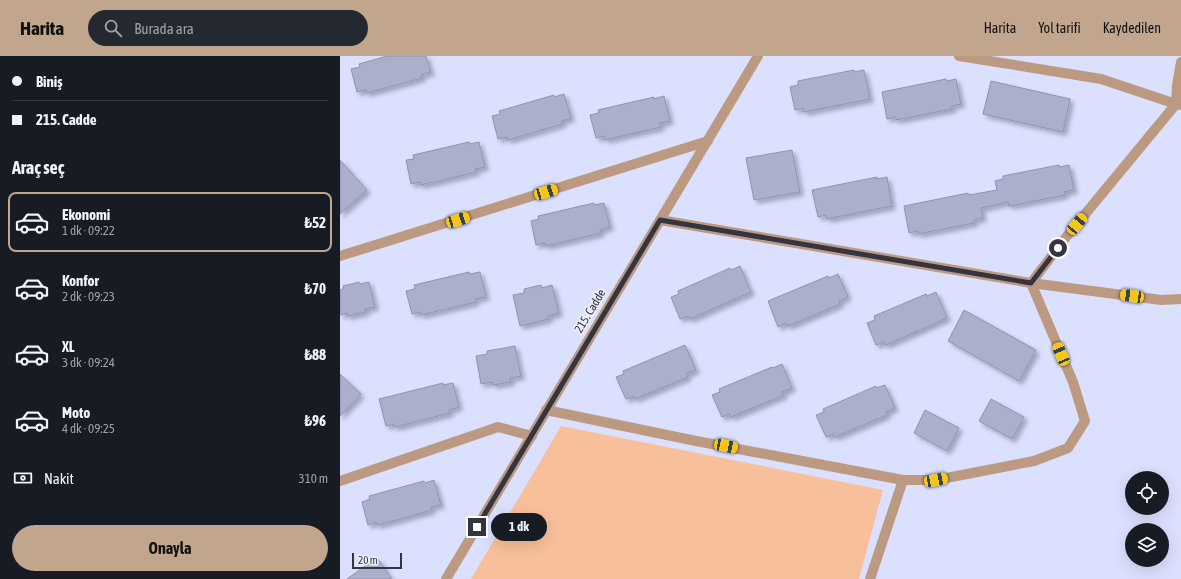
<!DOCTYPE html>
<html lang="tr">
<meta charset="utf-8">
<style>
:root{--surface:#171b24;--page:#242831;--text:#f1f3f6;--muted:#9ea1a6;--line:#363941;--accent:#c1a68d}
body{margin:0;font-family:"Asap Condensed",sans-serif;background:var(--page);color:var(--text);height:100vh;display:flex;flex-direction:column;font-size:15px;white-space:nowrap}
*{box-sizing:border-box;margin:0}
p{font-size:13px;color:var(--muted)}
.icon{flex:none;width:22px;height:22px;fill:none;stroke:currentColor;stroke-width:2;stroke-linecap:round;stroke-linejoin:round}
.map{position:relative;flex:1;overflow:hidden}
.drawer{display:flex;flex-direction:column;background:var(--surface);width:340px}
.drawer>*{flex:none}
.guide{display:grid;align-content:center;height:88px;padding:0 12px;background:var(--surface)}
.controls{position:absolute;left:785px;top:415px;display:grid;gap:8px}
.controls a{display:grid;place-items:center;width:44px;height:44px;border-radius:50%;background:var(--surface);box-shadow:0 4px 16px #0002;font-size:20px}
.scale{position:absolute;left:12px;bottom:10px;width:50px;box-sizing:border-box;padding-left:4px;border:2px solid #333541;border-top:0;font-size:11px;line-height:14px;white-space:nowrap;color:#333541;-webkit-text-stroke:3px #eceefa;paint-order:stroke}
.end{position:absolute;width:18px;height:18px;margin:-9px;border:5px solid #333541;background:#fff;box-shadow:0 0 0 2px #fff}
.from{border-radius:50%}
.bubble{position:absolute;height:28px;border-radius:14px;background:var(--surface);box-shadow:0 4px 16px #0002;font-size:13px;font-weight:700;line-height:28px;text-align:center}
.car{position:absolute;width:12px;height:24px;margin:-12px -6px;border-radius:5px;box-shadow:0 0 3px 1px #0007;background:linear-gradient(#f5c518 24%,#345 0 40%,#f5c518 0 76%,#345 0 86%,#f5c518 0)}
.guide b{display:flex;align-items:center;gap:14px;height:38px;font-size:15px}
.guide b+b{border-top:1px solid var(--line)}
.guide i{width:10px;height:10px;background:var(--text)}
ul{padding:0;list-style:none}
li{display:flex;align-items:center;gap:12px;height:60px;margin:0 8px 6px;padding:0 4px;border:2px solid transparent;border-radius:8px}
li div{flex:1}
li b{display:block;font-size:15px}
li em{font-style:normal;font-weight:700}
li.current{border-color:var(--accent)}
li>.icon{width:36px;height:36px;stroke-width:1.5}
h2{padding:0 12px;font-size:18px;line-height:48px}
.pay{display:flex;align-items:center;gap:10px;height:44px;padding:0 12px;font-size:15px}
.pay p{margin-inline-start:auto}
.action{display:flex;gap:8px;margin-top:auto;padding:8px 12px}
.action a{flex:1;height:46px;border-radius:24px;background:var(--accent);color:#111;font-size:16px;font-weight:700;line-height:46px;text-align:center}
header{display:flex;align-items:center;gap:24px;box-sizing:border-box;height:56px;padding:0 20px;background:var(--accent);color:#111}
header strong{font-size:19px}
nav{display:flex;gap:22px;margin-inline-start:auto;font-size:14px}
.search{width:280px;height:36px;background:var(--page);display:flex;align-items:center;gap:10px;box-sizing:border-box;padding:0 14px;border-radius:22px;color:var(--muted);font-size:15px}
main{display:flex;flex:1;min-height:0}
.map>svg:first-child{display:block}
.green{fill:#f7c09a}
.building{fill:#aab0cc;stroke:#8e94af;filter:url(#shadow)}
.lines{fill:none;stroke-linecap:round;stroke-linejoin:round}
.minor{stroke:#bc9981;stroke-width:10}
.route{stroke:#333541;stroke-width:5}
.labels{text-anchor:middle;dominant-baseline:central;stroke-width:4;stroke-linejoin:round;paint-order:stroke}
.street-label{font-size:12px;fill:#333541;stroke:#eceefa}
</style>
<header>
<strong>Harita</strong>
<div class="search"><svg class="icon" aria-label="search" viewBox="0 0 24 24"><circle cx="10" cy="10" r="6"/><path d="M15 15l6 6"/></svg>Burada ara</div>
<nav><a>Harita</a><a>Yol tarifi</a><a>Kaydedilen</a></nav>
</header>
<main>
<section class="drawer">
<div class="guide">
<b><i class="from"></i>Biniş</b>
<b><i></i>215. Cadde</b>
</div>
<h2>Araç seç</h2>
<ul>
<li class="current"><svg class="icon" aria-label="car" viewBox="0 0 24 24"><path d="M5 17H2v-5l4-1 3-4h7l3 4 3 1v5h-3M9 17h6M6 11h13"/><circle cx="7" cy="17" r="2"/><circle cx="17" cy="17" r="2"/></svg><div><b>Ekonomi</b><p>1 dk · 09:22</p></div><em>₺52</em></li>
<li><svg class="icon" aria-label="car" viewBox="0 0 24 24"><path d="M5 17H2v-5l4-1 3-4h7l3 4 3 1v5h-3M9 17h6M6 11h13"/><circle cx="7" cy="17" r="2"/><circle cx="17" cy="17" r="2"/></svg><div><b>Konfor</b><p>2 dk · 09:23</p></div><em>₺70</em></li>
<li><svg class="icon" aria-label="car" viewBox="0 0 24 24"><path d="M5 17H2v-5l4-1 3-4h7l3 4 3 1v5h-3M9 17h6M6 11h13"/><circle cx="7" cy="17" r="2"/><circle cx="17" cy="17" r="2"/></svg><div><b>XL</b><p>3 dk · 09:24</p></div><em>₺88</em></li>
<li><svg class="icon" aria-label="car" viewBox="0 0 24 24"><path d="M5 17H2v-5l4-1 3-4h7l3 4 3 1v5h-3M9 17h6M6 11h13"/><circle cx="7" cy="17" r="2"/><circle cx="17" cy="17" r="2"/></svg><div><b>Moto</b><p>4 dk · 09:25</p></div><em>₺96</em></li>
</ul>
<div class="pay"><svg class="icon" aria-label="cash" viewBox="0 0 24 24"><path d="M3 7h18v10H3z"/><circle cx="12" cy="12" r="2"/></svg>Nakit<p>310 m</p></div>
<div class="action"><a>Onayla</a></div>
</section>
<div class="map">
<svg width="841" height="523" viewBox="0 0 841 523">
<defs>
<filter id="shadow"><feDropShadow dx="3.5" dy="3.5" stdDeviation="2" flood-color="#0004"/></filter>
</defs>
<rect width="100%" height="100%" fill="#dae0fe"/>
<path class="green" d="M221,370l322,64 -24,89h-388z"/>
<g class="building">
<path d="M47,0h39l5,16 -10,3 1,3 -55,15 -1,-3 -9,2 -6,-23 9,-2 -1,-3z"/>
<path d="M514,14v2l10,-2 6,29 -66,13 -1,-4 -8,2 -5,-23 8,-2v-4z"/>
<path d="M606,23l1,2 9,-2 5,25 -9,2v3l-56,11v-3l-9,2 -5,-27z"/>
<path d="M651,25l79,18 -7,33 -80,-18z"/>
<path d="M224,38l7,24 -9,3v3l-54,16 -1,-3 -9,2 -6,-23 8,-2 -1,-3 55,-16v2z"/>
<path d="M324,40l6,25 -10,2 1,4 -56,13 -1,-4 -8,2 -6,-23 9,-2 -1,-3 56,-13v2z"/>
<path d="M129,86l1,2 9,-2 6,25 -10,2 1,3 -37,9 -19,4v-3l-9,2 -5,-24 8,-1 -1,-4z"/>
<path d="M452,94l8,42 -46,8 -8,-42z"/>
<path d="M0,104l27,30 -27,24z"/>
<path d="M719,109v2l10,-2 5,25 -10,2 1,3 -56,11 -1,-4 -27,6 2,10 -9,2v3l-56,11v-3l-9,2 -5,-27 64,-13 1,2 28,-5 -2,-9 8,-2v-3z"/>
<path d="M537,121v2l10,-2 5,29 -65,13 -1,-4 -8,2 -6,-27z"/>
<path d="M254,147v2l10,-2 6,24 -10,3 1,3 -55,13 -1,-3 -9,2 -5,-24 8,-2 -1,-3z"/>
<path d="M400,210l11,26 -61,27 -2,-3 -8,3 -9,-22 8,-3 -1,-3 52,-23 1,2z"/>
<path d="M129,216l1,2 10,-2 6,25 -11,2 1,3 -55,13 -1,-3 -8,2 -6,-23 9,-2 -1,-4z"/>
<path d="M498,218l10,23 -9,4 1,3 -35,15 -17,7 -2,-3 -8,4 -10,-26 60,-25 1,2z"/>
<path d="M19,226l1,2 9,-2 6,25 -10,2 1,3 -18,4 -1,-3 -7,2v-25l3,-1v-3z"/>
<path d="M201,229l1,3 10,-3 7,28 -11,3 1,3 -29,7 -7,-31 11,-2v-4z"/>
<path d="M596,236l11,26 -61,27 -2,-3 -8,3 -9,-22 8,-3 -1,-4 52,-22 1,2z"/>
<path d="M624,254l72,40 -17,31 -71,-40z"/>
<path d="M345,289l11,25 -10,4 2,3 -53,22 -1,-3 -8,3 -10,-22 8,-3 -1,-3z"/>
<path d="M175,290l6,30 -11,2 1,4 -18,3 -1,-3 -11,2 -5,-28 11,-2v-3z"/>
<path d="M442,308l10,24 -10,4 2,3 -53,22 -1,-3 -8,3 -10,-22 8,-3 -1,-3 53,-22 1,1z"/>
<path d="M0,318l21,20 -21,22z"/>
<path d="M103,327v2l10,-2 6,24 -10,3 1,3 -55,14 -1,-3 -8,2 -7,-27z"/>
<path d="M545,329l10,23 -9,4 1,3 -52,22 -2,-3 -7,3 -10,-22 8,-3 -1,-3 53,-23v2z"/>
<path d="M651,343l33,18 -12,22 -33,-18z"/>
<path d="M585,354l34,18 -12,23 -33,-18z"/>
<path d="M94,424l7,25 -10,2 1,3 -28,8 -27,7 -1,-3 -8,3 -6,-23 8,-3 -1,-3 55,-15 1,2z"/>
<path d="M38,503l14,20h-45l22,-16 1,2z"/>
</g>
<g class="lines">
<g class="minor">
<path d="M619,0l142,23 75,25 -109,132 -36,47 130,17 20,-1"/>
<path d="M841,6l-4,23 -1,19 5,1"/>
<path d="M320,164l371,63 42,99 12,39 -17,27 -34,13 -98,19h-33"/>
<path d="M0,200l368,-115"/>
<path d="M206,354l150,31 207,39 -33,99"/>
<path d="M0,425l158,-54 34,9"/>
<path d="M106,523l312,-523"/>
</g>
</g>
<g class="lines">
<path class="route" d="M137,471l183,-307 371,63 27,-35"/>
</g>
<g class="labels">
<g class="street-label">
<text transform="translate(250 255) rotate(-59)">215. Cadde</text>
</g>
</g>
</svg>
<div class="controls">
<a><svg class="icon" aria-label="locate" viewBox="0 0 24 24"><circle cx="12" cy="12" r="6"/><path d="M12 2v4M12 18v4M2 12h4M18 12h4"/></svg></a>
<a><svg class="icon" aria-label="layers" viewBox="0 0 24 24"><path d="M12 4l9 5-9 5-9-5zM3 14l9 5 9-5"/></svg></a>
</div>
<div class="scale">20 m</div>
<i class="end from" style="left:718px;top:192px"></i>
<i class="end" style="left:137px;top:471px"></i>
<div class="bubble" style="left:151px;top:457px;width:56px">1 dk</div>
<i class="car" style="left:206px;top:136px;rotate:73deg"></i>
<i class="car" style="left:118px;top:164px;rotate:73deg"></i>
<i class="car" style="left:737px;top:168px;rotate:40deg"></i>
<i class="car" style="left:792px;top:240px;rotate:278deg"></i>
<i class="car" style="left:721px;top:298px;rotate:337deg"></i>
<i class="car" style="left:386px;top:390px;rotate:101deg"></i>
<i class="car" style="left:596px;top:424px;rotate:79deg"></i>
</div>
</main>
